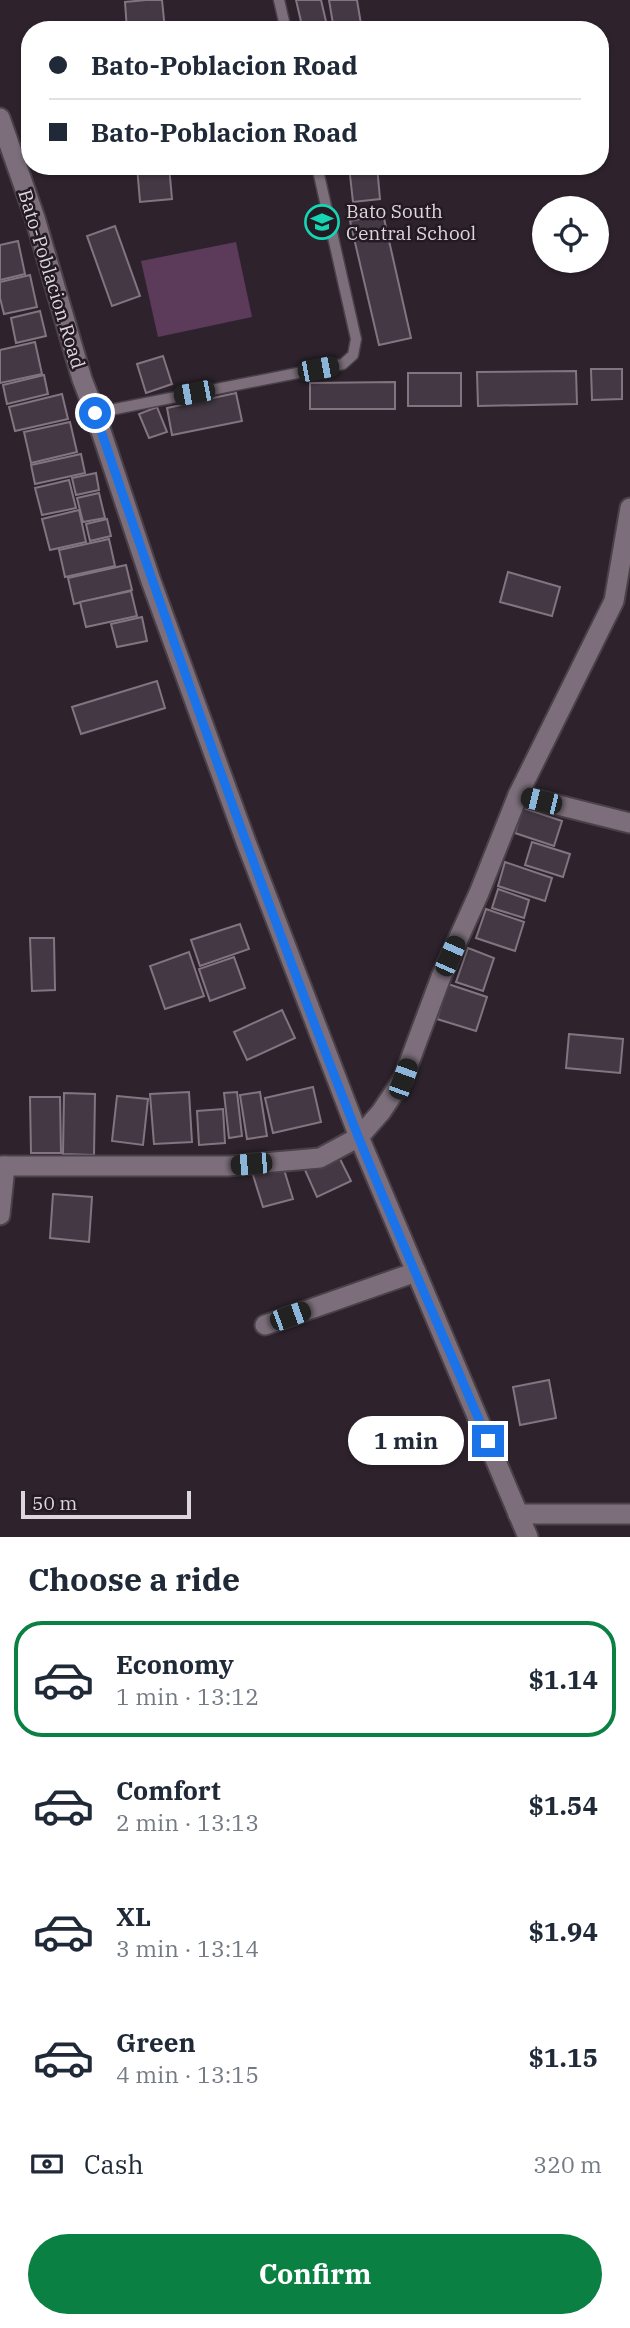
<!DOCTYPE html>
<meta charset="utf-8">
<style>
:root{--surface:#fff;--page:#f6f6f7;--text:#1f2937;--muted:#747a83;--line:#e0e1e3;--accent:#0b8043}
body{margin:0;font-family:"IBM Plex Serif",serif;background:var(--page);color:var(--text);height:100vh;display:flex;flex-direction:column;font-size:26px;white-space:nowrap}
*{box-sizing:border-box;margin:0}
p{font-size:23px;color:var(--muted)}
.icon{flex:none;width:38px;height:38px;fill:none;stroke:currentColor;stroke-width:2;stroke-linecap:round;stroke-linejoin:round}
.map{position:relative;height:1537px;overflow:hidden}
.side{display:flex;flex-direction:column;background:var(--surface);flex:1}
.side>*{flex:none}
.top-card{position:absolute;left:21px;top:21px;width:588px;height:154px;border-radius:28px;box-shadow:0 2px 5px #0004;display:grid;align-content:center;height:154px;padding:0 28px;background:var(--surface)}
.buttons{position:absolute;left:532px;top:196px;display:grid;gap:14px}
.buttons a{display:grid;place-items:center;width:77px;height:77px;border-radius:50%;background:var(--surface);box-shadow:0 2px 5px #0004;font-size:35px}
.scale{position:absolute;left:21px;bottom:18px;width:170px;box-sizing:border-box;padding-left:7px;border:4px solid #ddd6dc;border-top:0;font-size:19px;line-height:24px;white-space:nowrap;color:#ddd6dc;-webkit-text-stroke:5px #241a23;paint-order:stroke}
.end{position:absolute;width:32px;height:32px;margin:-16px;border:9px solid #1a73e8;background:#fff;box-shadow:0 0 0 4px #fff}
.from{border-radius:50%}
.bubble{position:absolute;height:49px;border-radius:24px;background:var(--surface);box-shadow:0 2px 5px #0004;font-size:23px;font-weight:700;line-height:49px;text-align:center}
.car{position:absolute;width:21px;height:42px;margin:-21px -10px;border-radius:9px;box-shadow:0 0 5px 2px #0007;background:linear-gradient(#222 24%,#8ab4d8 0 40%,#222 0 76%,#8ab4d8 0 86%,#222 0)}
.top-card b{display:flex;align-items:center;gap:24px;height:66px;font-size:26px}
.top-card b+b{border-top:2px solid var(--line)}
.top-card i{width:18px;height:18px;background:var(--text)}
ul{padding:0;list-style:none}
li{display:flex;align-items:center;gap:21px;height:116px;margin:0 14px 10px;padding:0 14px;border:4px solid transparent;border-radius:28px}
li div{flex:1}
li b{display:block;font-size:26px}
li em{font-style:normal;font-weight:700}
li.current{border-color:var(--accent)}
li>.icon{width:63px;height:63px;stroke-width:1.5}
h2{padding:0 28px;font-size:32px;line-height:84px}
.pay{display:flex;align-items:center;gap:18px;height:77px;padding:0 28px;font-size:26px}
.pay p{margin-inline-start:auto}
.primary-button{display:flex;gap:14px;margin-top:auto;padding:14px 28px}
.primary-button a{flex:1;height:80px;border-radius:42px;background:var(--accent);color:#fff;font-size:28px;font-weight:700;line-height:80px;text-align:center}
.map>svg:first-child{display:block}
.pitch{fill:#5b3a5a}
.building{fill:#433843;stroke:#827581;stroke-width:2}
.lines{fill:none;stroke-linecap:round;stroke-linejoin:round}
.service-casing{stroke:#4a4149;stroke-width:13}
.minor-casing{stroke:#4a4149;stroke-width:23}
.tertiary-casing{stroke:#4a4149;stroke-width:23}
.service{stroke:#7c6f7b;stroke-width:10}
.minor{stroke:#7c6f7b;stroke-width:19}
.tertiary{stroke:#7c6f7b;stroke-width:19}
.route{stroke:#1a73e8;stroke-width:9}
.labels{text-anchor:middle;dominant-baseline:central;stroke-width:5;stroke-linejoin:round;paint-order:stroke}
.poi-label{font-size:19px;fill:#ddd6dc;stroke:#241a23;text-anchor:start}
.street-label{font-size:19px;fill:#ddd6dc;stroke:#241a23}
</style>
<div class="map">
<svg width="630" height="1537" viewBox="0 0 630 1537">
<rect width="100%" height="100%" fill="#2e232d"/>
<path class="pitch" d="M236,242l16,75 -94,20 -17,-76z"/>
<g class="building">
<path d="M146,0h16l3,30h-38l-2,-28z"/>
<path d="M296,0h25l7,30h-25z"/>
<path d="M329,0h28l5,30h-28z"/>
<path d="M137,166h32l3,33 -32,3z"/>
<path d="M349,166h28l3,33 -27,3z"/>
<path d="M383,214l28,124 -32,7 -29,-124z"/>
<path d="M115,226l25,70 -28,10 -25,-70z"/>
<path d="M18,241l7,33 -25,6v-35z"/>
<path d="M30,275l7,32 -33,7 -4,-16v-16z"/>
<path d="M40,311l6,25 -30,7 -5,-25z"/>
<path d="M35,342l7,32 -42,9v-33z"/>
<path d="M163,356l9,28 -26,9 -9,-29z"/>
<path d="M591,369h31v30l-30,1z"/>
<path d="M576,371l1,33 -99,2 -1,-34z"/>
<rect x="408" y="373" width="53" height="33"/>
<path d="M44,375l4,19 -41,10 -4,-19z"/>
<path d="M395,382v27h-85v-26z"/>
<path d="M236,393l6,28 -70,14 -5,-27z"/>
<path d="M62,394l6,25 -53,12 -6,-24z"/>
<path d="M157,407l10,25 -18,6 -10,-24z"/>
<path d="M70,422l7,30 -46,11 -7,-31z"/>
<path d="M81,454l4,19 -50,11 -4,-19z"/>
<path d="M96,473l3,17 -23,5 -4,-17z"/>
<path d="M69,480l7,28 -34,7 -7,-27z"/>
<path d="M99,493l6,25 -22,4 -6,-24z"/>
<path d="M79,510l7,32 -36,8 -8,-31z"/>
<path d="M107,519l4,17 -21,5 -4,-17z"/>
<path d="M109,539l6,27 -50,11 -6,-27z"/>
<path d="M126,565l6,25 -58,14 -6,-26z"/>
<path d="M508,572l52,15 -8,29 -52,-14z"/>
<path d="M131,591l6,25 -51,11 -6,-25z"/>
<path d="M142,617l5,24 -30,6 -6,-23z"/>
<path d="M157,681l8,27 -84,26 -9,-27z"/>
<path d="M523,808l39,13 -8,25 -39,-13z"/>
<path d="M532,842l38,12 -7,23 -38,-12z"/>
<path d="M505,862l47,16 -7,23 -47,-15z"/>
<path d="M498,889l31,11 -5,18 -32,-10z"/>
<path d="M486,909l38,13 -9,29 -39,-13z"/>
<path d="M240,924l9,25 -49,17 -9,-26z"/>
<path d="M30,938h24l1,52 -23,1z"/>
<path d="M468,948l26,10 -11,33 -27,-9z"/>
<path d="M189,952l15,44 -39,13 -15,-43z"/>
<path d="M234,957l11,31 -35,13 -11,-32z"/>
<path d="M448,984l39,13 -11,34 -39,-12z"/>
<path d="M282,1010l13,28 -48,22 -13,-28z"/>
<path d="M569,1034l54,5 -3,34 -54,-5z"/>
<path d="M313,1087l8,35 -48,11 -8,-35z"/>
<path d="M189,1092l3,50 -38,2 -4,-50z"/>
<path d="M237,1092l5,44 -13,2 -5,-45z"/>
<path d="M260,1092l7,44 -20,3 -7,-44z"/>
<path d="M64,1093l31,1 -1,61 -31,-1z"/>
<path d="M117,1096l31,3 -5,46 -31,-4z"/>
<path d="M30,1097h30l1,56h-30z"/>
<path d="M223,1109l2,34 -26,2 -2,-34z"/>
<path d="M338,1155l13,26 -34,16 -12,-27z"/>
<path d="M282,1163l11,36 -30,8 -11,-35z"/>
<path d="M53,1194l39,3 -3,45 -39,-4z"/>
<path d="M549,1380l7,38 -36,7 -7,-38z"/>
</g>
<g class="lines">
<g class="service-casing">
<g id="service">
<path d="M279,0l7,30"/>
<path d="M95,413l248,-49 10,-9 3,-16 -39,-173"/>
</g>
</g>
<g class="minor-casing">
<g id="minor">
<path d="M518,795l112,28"/>
<path d="M0,1166h228l92,-8 39,-21 22,-25 22,-33 38,-102 38,-84 39,-98 96,-194 16,-93"/>
<path d="M0,1215l5,-49"/>
<path d="M265,1325l151,-53"/>
<path d="M518,1514h112"/>
</g>
</g>
<g class="tertiary-casing">
<path id="tertiary" d="M0,118l35,100 47,161 13,34 56,168 95,261 113,295 169,400"/>
</g>
<use href="#service" class="service"/>
<use href="#minor" class="minor"/>
<use href="#tertiary" class="tertiary"/>
</g>
<g class="lines">
<path class="route" d="M95,413c82,243 169,484 263,723 41,102 87,203 130,305"/>
</g>
<defs>
<g id="school-ring" transform="scale(1.75)"><circle r="9.5" fill="#241a23" stroke="#15d5b3" stroke-width="1.5"/><path d="M0-5L7-2L0 1L-7-2ZM-4 1L0 2.5L4 1V4Q0 6-4 4Z" fill="#15d5b3"/></g>
</defs>
<g fill-rule="evenodd">
<use href="#school-ring" x="322" y="222"/>
</g>
<g class="labels">
<g class="poi-label">
<text x="346" y="211">Bato South<tspan x="346" dy="22">Central School</tspan></text>
</g>
<g class="street-label">
<text transform="translate(52 279) rotate(73)">Bato-Poblacion Road</text>
</g>
</g>
</svg>
<div class="buttons">
<a><svg class="icon" aria-label="locate" viewBox="0 0 24 24"><circle cx="12" cy="12" r="6"/><path d="M12 2v4M12 18v4M2 12h4M18 12h4"/></svg></a>
</div>
<div class="scale">50 m</div>
<i class="end from" style="left:95px;top:413px"></i>
<i class="end" style="left:488px;top:1441px"></i>
<div class="bubble" style="left:348px;top:1416px;width:116px">1 min</div>
<i class="car" style="left:318px;top:369px;rotate:79deg"></i>
<i class="car" style="left:194px;top:393px;rotate:259deg"></i>
<i class="car" style="left:541px;top:801px;rotate:284deg"></i>
<i class="car" style="left:450px;top:956px;rotate:24deg"></i>
<i class="car" style="left:403px;top:1079px;rotate:20deg"></i>
<i class="car" style="left:251px;top:1164px;rotate:265deg"></i>
<i class="car" style="left:290px;top:1316px;rotate:70deg"></i>
<div class="top-card">
<b><i class="from"></i>Bato-Poblacion Road</b>
<b><i></i>Bato-Poblacion Road</b>
</div>
</div>
<section class="side">
<h2>Choose a ride</h2>
<ul>
<li class="current"><svg class="icon" aria-label="car" viewBox="0 0 24 24"><path d="M5 17H2v-5l4-1 3-4h7l3 4 3 1v5h-3M9 17h6M6 11h13"/><circle cx="7" cy="17" r="2"/><circle cx="17" cy="17" r="2"/></svg><div><b>Economy</b><p>1 min · 13:12</p></div><em>$1.14</em></li>
<li><svg class="icon" aria-label="car" viewBox="0 0 24 24"><path d="M5 17H2v-5l4-1 3-4h7l3 4 3 1v5h-3M9 17h6M6 11h13"/><circle cx="7" cy="17" r="2"/><circle cx="17" cy="17" r="2"/></svg><div><b>Comfort</b><p>2 min · 13:13</p></div><em>$1.54</em></li>
<li><svg class="icon" aria-label="car" viewBox="0 0 24 24"><path d="M5 17H2v-5l4-1 3-4h7l3 4 3 1v5h-3M9 17h6M6 11h13"/><circle cx="7" cy="17" r="2"/><circle cx="17" cy="17" r="2"/></svg><div><b>XL</b><p>3 min · 13:14</p></div><em>$1.94</em></li>
<li><svg class="icon" aria-label="car" viewBox="0 0 24 24"><path d="M5 17H2v-5l4-1 3-4h7l3 4 3 1v5h-3M9 17h6M6 11h13"/><circle cx="7" cy="17" r="2"/><circle cx="17" cy="17" r="2"/></svg><div><b>Green</b><p>4 min · 13:15</p></div><em>$1.15</em></li>
</ul>
<div class="pay"><svg class="icon" aria-label="cash" viewBox="0 0 24 24"><path d="M3 7h18v10H3z"/><circle cx="12" cy="12" r="2"/></svg>Cash<p>320 m</p></div>
<div class="primary-button"><a>Confirm</a></div>
</section>
